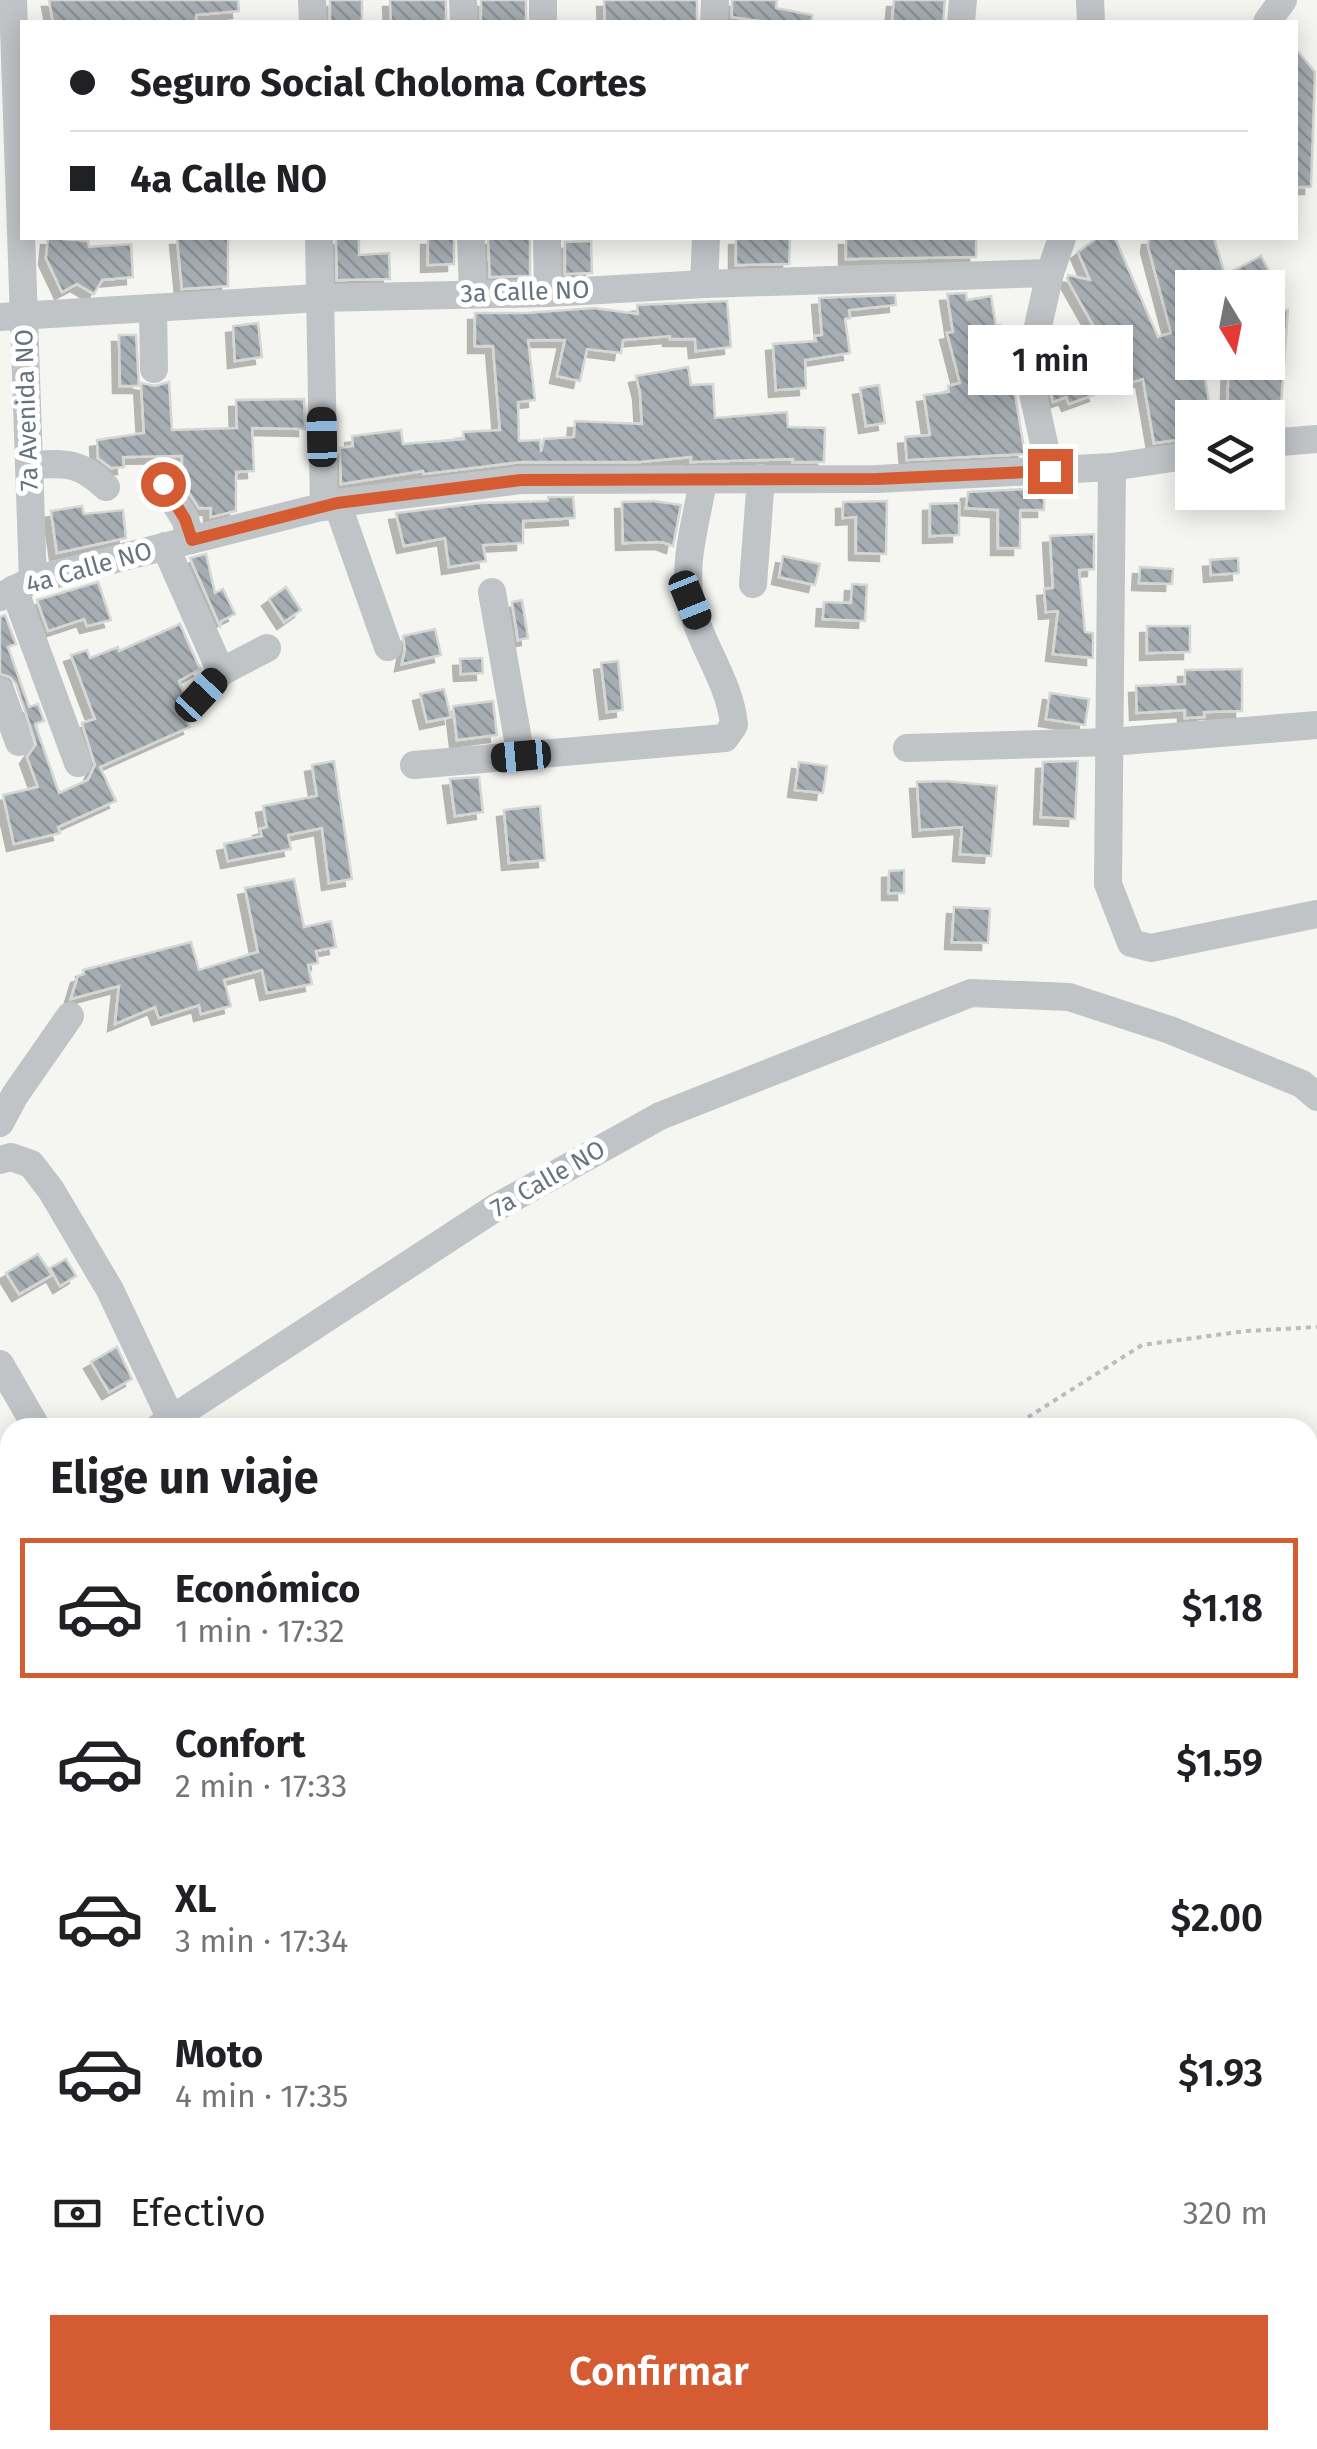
<!DOCTYPE html>
<html lang="es">
<meta charset="utf-8">
<style>
:root{--surface:#fff;--page:#f2f2f2;--text:#202124;--muted:#757577;--line:#e0e0e0;--accent:#d55c32}
body{margin:0;font-family:"Fira Sans",sans-serif;background:var(--page);color:var(--text);height:100vh;display:flex;flex-direction:column;font-size:38px;white-space:nowrap}
*{box-sizing:border-box;margin:0}
p{font-size:32px;color:var(--muted)}
.icon{flex:none;width:55px;height:55px;fill:none;stroke:currentColor;stroke-width:2;stroke-linecap:round;stroke-linejoin:round}
.map{position:relative;flex:1;overflow:hidden}
.details{position:absolute;left:0px;top:1418px;width:1318px;height:1032px;display:flex;flex-direction:column;background:var(--surface);border-radius:30px 30px 0 0;box-shadow:0 5px 25px #0003}
.details>*{flex:none}
.hud{position:absolute;left:20px;top:20px;width:1278px;height:220px;border-radius:0px;box-shadow:0 5px 25px #0003;display:grid;align-content:center;height:220px;padding:0 50px;background:var(--surface)}
.needle{width:65px;rotate:170deg}
.fabs{position:absolute;left:1175px;top:270px;display:grid;gap:20px}
.fabs a{display:grid;place-items:center;width:110px;height:110px;border-radius:0px;background:var(--surface);box-shadow:0 5px 25px #0003;font-size:50px}
.end{position:absolute;width:45px;height:45px;margin:-22px;border:12px solid #d55c32;background:#fff;box-shadow:0 0 0 5px #fff}
.from{border-radius:50%}
.bubble{position:absolute;height:70px;border-radius:0px;background:var(--surface);box-shadow:0 5px 25px #0003;font-size:32px;font-weight:600;line-height:70px;text-align:center}
.car{position:absolute;width:30px;height:60px;margin:-30px -15px;border-radius:12px;box-shadow:0 0 8px 2px #0007;background:linear-gradient(#222 24%,#8ab4d8 0 40%,#222 0 76%,#8ab4d8 0 86%,#222 0)}
.hud b{display:flex;align-items:center;gap:35px;height:95px;font-size:38px}
.hud b+b{border-top:2px solid var(--line)}
.hud i{width:25px;height:25px;background:var(--text)}
ul{padding:0;list-style:none}
li{display:flex;align-items:center;gap:30px;height:140px;margin:0 20px 15px;padding:0 30px;border:5px solid transparent;border-radius:0px}
li div{flex:1}
li b{display:block;font-size:38px}
li em{font-style:normal;font-weight:600}
li.selected{border-color:var(--accent)}
li>.icon{width:90px;height:90px;stroke-width:1.5}
h2{padding:0 50px;font-size:45px;line-height:120px}
.pay{display:flex;align-items:center;gap:25px;height:110px;padding:0 50px;font-size:38px}
.pay p{margin-inline-start:auto}
.action{display:flex;gap:20px;margin-top:auto;padding:20px 50px}
.action a{flex:1;height:115px;border-radius:0px;background:var(--accent);color:#fff;font-size:40px;font-weight:600;line-height:115px;text-align:center}
.map>svg:first-child{display:block}
.lines{fill:none;stroke-linecap:round;stroke-linejoin:round}
.river{stroke:#b9c2c7;stroke-width:35}
.building{fill:url(#building-back-hatch);stroke:#d6d6d4;stroke-width:2.5;filter:url(#shadow)}
.path{stroke:#babcbe;stroke-width:4;stroke-dasharray:5 5;stroke-linecap:butt}
.minor{stroke:#c0c4c7;stroke-width:28}
.route{stroke:#d55c32;stroke-width:12}
.labels{text-anchor:middle;dominant-baseline:central;stroke-width:10;stroke-linejoin:round;paint-order:stroke}
.street-label{font-size:25px;fill:#667480;stroke:#fff}
</style>
<div class="map">
<svg width="1317" height="2449" viewBox="0 0 1317 2449">
<defs>
<pattern id="building-back-hatch" width="6" height="6" patternUnits="userSpaceOnUse" patternTransform="scale(2.5)"><rect width="6" height="6" fill="#a6adb2"/><path d="M-1 5l2 2M0 0l6 6M5-1l2 2" fill="none" stroke="#8b9196"/></pattern>
<filter id="shadow"><feDropShadow dx="-7" dy="7" stdDeviation="0" flood-color="#0004"/></filter>
</defs>
<rect width="100%" height="100%" fill="#f5f5f2"/>
<g class="lines">
<g class="river">
<path d="M1308,1715l9,-1"/>
<path d="M0,1783l10,-3"/>
</g>
</g>
<g class="building">
<path d="M49,0h189l1,11 -43,4v7h-143z"/>
<rect x="330" y="0" width="32" height="22"/>
<path d="M390,0h56v22h-55z"/>
<path d="M481,0h45v21l-45,1z"/>
<path d="M604,0h93v22h-92z"/>
<path d="M732,0h45l-1,8 36,7v7h-45l-35,-5z"/>
<path d="M894,0h51l-2,22h-51z"/>
<path d="M1295,48l20,24 -4,115h-16z"/>
<path d="M48,238l40,3 1,6 42,-3 2,33 -31,3 -8,14 -17,-10 -15,8 -16,-34z"/>
<path d="M177,238h51v48l-46,3z"/>
<path d="M336,238h23v17l30,-2 1,26 -53,1z"/>
<path d="M428,238h26v26l-26,1z"/>
<path d="M488,238h42v38l-40,1z"/>
<path d="M736,238h54l-1,26 -53,1z"/>
<path d="M846,238l130,1v18l-130,2z"/>
<path d="M1097,238h18l43,99 13,-4 -23,-87 1,-8h65l11,37 36,-19 9,17 -26,15h-52v74h10l10,56h-25l4,20 -37,5 -11,-64 -14,4 -8,-27 -8,4 -46,-81 1,-4 22,5 -12,-28z"/>
<path d="M591,241l1,32 -27,1v-32z"/>
<path d="M966,293l1,7 24,-4 5,30 4,-1 11,46 14,83 -118,6 -2,-23 25,-2 -6,-40 25,-3 -1,-6 12,-3 -13,-50 6,-1 -6,-38z"/>
<path d="M895,295l1,10 -47,5 1,8 -5,1 5,34 -45,7 1,28 -30,2 -3,-46 43,-3 -1,-5 7,-1 -3,-37z"/>
<path d="M727,301l4,46 -35,4 -1,-12h-25v-3l-47,4 -2,13 -34,-4 -7,32 -23,-5 8,-36h-37l7,60 -17,2 1,39 21,-1 1,12 3,-13 30,-2 1,-16 67,3 -2,-32 -4,-16 52,-9 3,18 22,-1 2,34 72,-6 1,15 37,1 -1,34h-31v-3l-102,3v-5l-52,5h-118l-97,12 -1,-3 -82,13 -1,-36 13,-2 -1,-10 49,-6 2,14 61,-5 -1,-7 37,-2 -7,-84h-18v-33h51l68,-5 44,6 -1,-9z"/>
<path d="M1288,310l-8,108h-53l2,-56h39v-50z"/>
<path d="M258,323l4,34 -27,4 -2,-35z"/>
<path d="M119,335h17l3,51h-19z"/>
<path d="M1083,365l13,29 -27,10 -3,-7 -13,5 -6,-25z"/>
<path d="M169,382l3,48 65,-2 -1,-28 68,-1 1,30 -53,-1 2,43 -18,1v39l-25,6v-9h-12l-17,-26v-26l-59,1 1,10 -13,1 -13,-10 -1,-18 47,-7 -3,-50 14,3z"/>
<path d="M879,385l6,38 -19,3 -6,-38z"/>
<path d="M1044,488v22h-24v38h-22v-38l-32,-2 2,-16z"/>
<path d="M548,497h25l2,21 -52,3v22l-40,2 3,16 -37,6 -4,-29 -41,8 -8,-33 85,-10 67,-2z"/>
<path d="M654,501l27,4 -8,41 -11,-4 -39,1 -1,-41z"/>
<path d="M887,501l-1,53 -30,-1v-36l-13,1v-16z"/>
<path d="M959,503v32l-29,1v-32z"/>
<path d="M82,506l2,8 39,-4 3,28 -69,15 -6,-42z"/>
<path d="M1094,534v35l-15,1 6,62 8,1v25l-40,-4 5,-43 -12,1 -2,-23 9,-1 -3,-52z"/>
<path d="M206,554l9,39 8,-4 12,25 -14,7 -1,5 -30,-68z"/>
<path d="M783,556l37,8 -5,21 -36,-8z"/>
<path d="M1238,558l1,15 -28,2 -1,-15z"/>
<path d="M1140,567l33,2 -1,15 -33,-1z"/>
<path d="M98,582l13,38 -24,6 -3,-7 -36,12 -11,-31z"/>
<path d="M852,584l15,1 -2,36 -42,-2 1,-17 27,1z"/>
<path d="M286,587l15,23 -17,12 -15,-23z"/>
<path d="M522,600l6,38 -10,2 -6,-38z"/>
<path d="M5,615l11,29 -8,3 21,60 9,-3 6,17 -9,3 24,69 29,-13 7,-15 -13,-42 13,-4 -24,-64 16,-5 3,8 28,-11 1,4 61,-27 20,45 -21,12 10,26 -7,3 8,17 -90,40 16,34 -58,26 2,6 -46,11 -11,-49 35,-8 -11,-30 9,-13 -20,-60 -6,-7 -10,-3v-57z"/>
<path d="M1147,626h43v26l-43,1z"/>
<path d="M435,629l6,26 -39,9 3,-15 -2,-13z"/>
<path d="M482,658l1,15 -22,1 -1,-15z"/>
<path d="M618,661l5,49 -16,2 -6,-49z"/>
<path d="M1242,669v42l-38,1v5l-19,1v-8l-48,3 -1,-27 49,-2v-14z"/>
<path d="M444,689l7,28 -24,5 -7,-28z"/>
<path d="M1050,693l39,6 -4,26 -39,-6z"/>
<path d="M493,701l4,34 -40,5 -4,-34z"/>
<path d="M334,761l18,118 -23,4 -7,-55 -34,7 3,14 -63,12 -4,-17 38,-8 -2,-7 7,-2 -4,-21 54,-10 -5,-31z"/>
<path d="M1075,761h3l-3,58 -34,-2 2,-55z"/>
<path d="M799,762l28,4 -4,27 -28,-3z"/>
<path d="M479,777l4,35 -28,4 -5,-37z"/>
<path d="M946,781l51,5 -6,70 -31,-2 2,-27 -42,3 -3,-48z"/>
<path d="M540,806l5,54 -36,3 -5,-53z"/>
<path d="M904,870v23h-15v-22z"/>
<path d="M294,879l10,48 27,-6 5,26 -20,4 2,12 -10,2 4,19 -45,9 -5,-23 -38,10 7,26 -30,8 -2,-9 -40,13 -4,-11 -40,17 4,-38 -48,13 7,-23 6,-2 -1,-4 108,-28 8,28 59,-18 -13,-64z"/>
<path d="M954,907l36,2 -2,34 -36,-1z"/>
<path d="M38,1254l14,21 -33,19 -13,-21z"/>
<path d="M66,1259l10,17 -16,10 -10,-18z"/>
<path d="M117,1347l15,32 -23,13 -18,-30z"/>
</g>
<g class="lines">
<g class="path">
<path d="M1011,1428l131,-83 104,-14 71,-4"/>
<path d="M0,1712l10,-2"/>
<path d="M0,1741l10,-2"/>
<path d="M1308,1797h9"/>
<path d="M0,1918l10,-2"/>
</g>
<g class="minor">
<path d="M13,0l20,580"/>
<path d="M312,0l1,22"/>
<path d="M463,0l1,22"/>
<path d="M543,0v22"/>
<path d="M1090,0l1,22"/>
<path d="M714,22l1,-22"/>
<path d="M961,22l2,-22"/>
<path d="M1267,22l16,-22"/>
<path d="M319,238l5,269"/>
<path d="M471,238l2,56"/>
<path d="M547,238l1,55"/>
<path d="M704,284l2,-46"/>
<path d="M153,309l1,60"/>
<path d="M0,317l319,-19 229,-5 156,-9 346,-11"/>
<path d="M1268,443l49,-4"/>
<path d="M29,465c36,-2 50,-4 77,22"/>
<path d="M1112,467l-4,417 23,59 20,5 166,-34"/>
<path d="M1050,471l-22,-100 22,-98 12,-35"/>
<path d="M163,484l22,35 6,21"/>
<path d="M337,503l51,144"/>
<path d="M165,546l56,126 -20,23"/>
<path d="M753,584l8,-106"/>
<path d="M14,589l64,174"/>
<path d="M492,592l29,165"/>
<path d="M0,597l33,-17 304,-77 184,-23 356,-1 235,-12 80,-12"/>
<path d="M221,672l46,-24"/>
<path d="M0,691l19,51"/>
<path d="M907,748l204,-6 206,-17"/>
<path d="M414,765l311,-27 9,-13c-4,-45 -36,-82 -44,-126 -7,-38 7,-81 13,-118"/>
<path d="M0,1123l15,-28 55,-79"/>
<path d="M0,1160l11,-3 20,7 20,26 59,100 61,129"/>
<path d="M0,1364l37,64"/>
<path d="M158,1428l337,-220 165,-92 311,-123 98,4 101,33 132,54 15,13"/>
<path d="M0,1522l10,-6"/>
<path d="M1308,1915h9"/>
<path d="M1308,2005l9,2"/>
<path d="M0,2033l10,-1"/>
<path d="M0,2281l10,15"/>
<path d="M78,2440l2,9"/>
<path d="M364,2440l39,9"/>
<path d="M170,2449l1,-9"/>
<path d="M539,2449l1,-9"/>
<path d="M728,2449l2,-5"/>
</g>
</g>
<g class="lines">
<path class="route" d="M163,484l22,35 7,21 145,-37 184,-23 356,-1 173,-8"/>
</g>
<g class="labels">
<g class="street-label">
<text transform="translate(525 292) rotate(-2)">3a Calle NO</text>
<text transform="translate(27 410) rotate(-92)">7a Avenida NO</text>
<text transform="translate(89 568) rotate(-16)">4a Calle NO</text>
<text transform="translate(548 1179) rotate(-30)">7a Calle NO</text>
</g>
</g>
</svg>
<div class="fabs">
<a><svg class="needle" viewBox="-14 -14 28 28"><path d="M0-13l5 13h-10z" fill="#e53935"/><path d="M0 13l5-13h-10z" fill="#757577"/></svg></a>
<a><svg class="icon" aria-label="layers" viewBox="0 0 24 24"><path d="M12 4l9 5-9 5-9-5zM3 14l9 5 9-5"/></svg></a>
</div>
<i class="end from" style="left:163px;top:484px"></i>
<i class="end" style="left:1050px;top:471px"></i>
<div class="bubble" style="left:968px;top:325px;width:165px">1 min</div>
<i class="car" style="left:322px;top:437px;rotate:359deg"></i>
<i class="car" style="left:690px;top:600px;rotate:158deg"></i>
<i class="car" style="left:201px;top:695px;rotate:43deg"></i>
<i class="car" style="left:521px;top:756px;rotate:265deg"></i>
<div class="hud">
<b><i class="from"></i>Seguro Social Choloma Cortes</b>
<b><i></i>4a Calle NO</b>
</div>
<section class="details">
<h2>Elige un viaje</h2>
<ul>
<li class="selected"><svg class="icon" aria-label="car" viewBox="0 0 24 24"><path d="M5 17H2v-5l4-1 3-4h7l3 4 3 1v5h-3M9 17h6M6 11h13"/><circle cx="7" cy="17" r="2"/><circle cx="17" cy="17" r="2"/></svg><div><b>Económico</b><p>1 min · 17:32</p></div><em>$1.18</em></li>
<li><svg class="icon" aria-label="car" viewBox="0 0 24 24"><path d="M5 17H2v-5l4-1 3-4h7l3 4 3 1v5h-3M9 17h6M6 11h13"/><circle cx="7" cy="17" r="2"/><circle cx="17" cy="17" r="2"/></svg><div><b>Confort</b><p>2 min · 17:33</p></div><em>$1.59</em></li>
<li><svg class="icon" aria-label="car" viewBox="0 0 24 24"><path d="M5 17H2v-5l4-1 3-4h7l3 4 3 1v5h-3M9 17h6M6 11h13"/><circle cx="7" cy="17" r="2"/><circle cx="17" cy="17" r="2"/></svg><div><b>XL</b><p>3 min · 17:34</p></div><em>$2.00</em></li>
<li><svg class="icon" aria-label="car" viewBox="0 0 24 24"><path d="M5 17H2v-5l4-1 3-4h7l3 4 3 1v5h-3M9 17h6M6 11h13"/><circle cx="7" cy="17" r="2"/><circle cx="17" cy="17" r="2"/></svg><div><b>Moto</b><p>4 min · 17:35</p></div><em>$1.93</em></li>
</ul>
<div class="pay"><svg class="icon" aria-label="cash" viewBox="0 0 24 24"><path d="M3 7h18v10H3z"/><circle cx="12" cy="12" r="2"/></svg>Efectivo<p>320 m</p></div>
<div class="action"><a>Confirmar</a></div>
</section>
</div>
